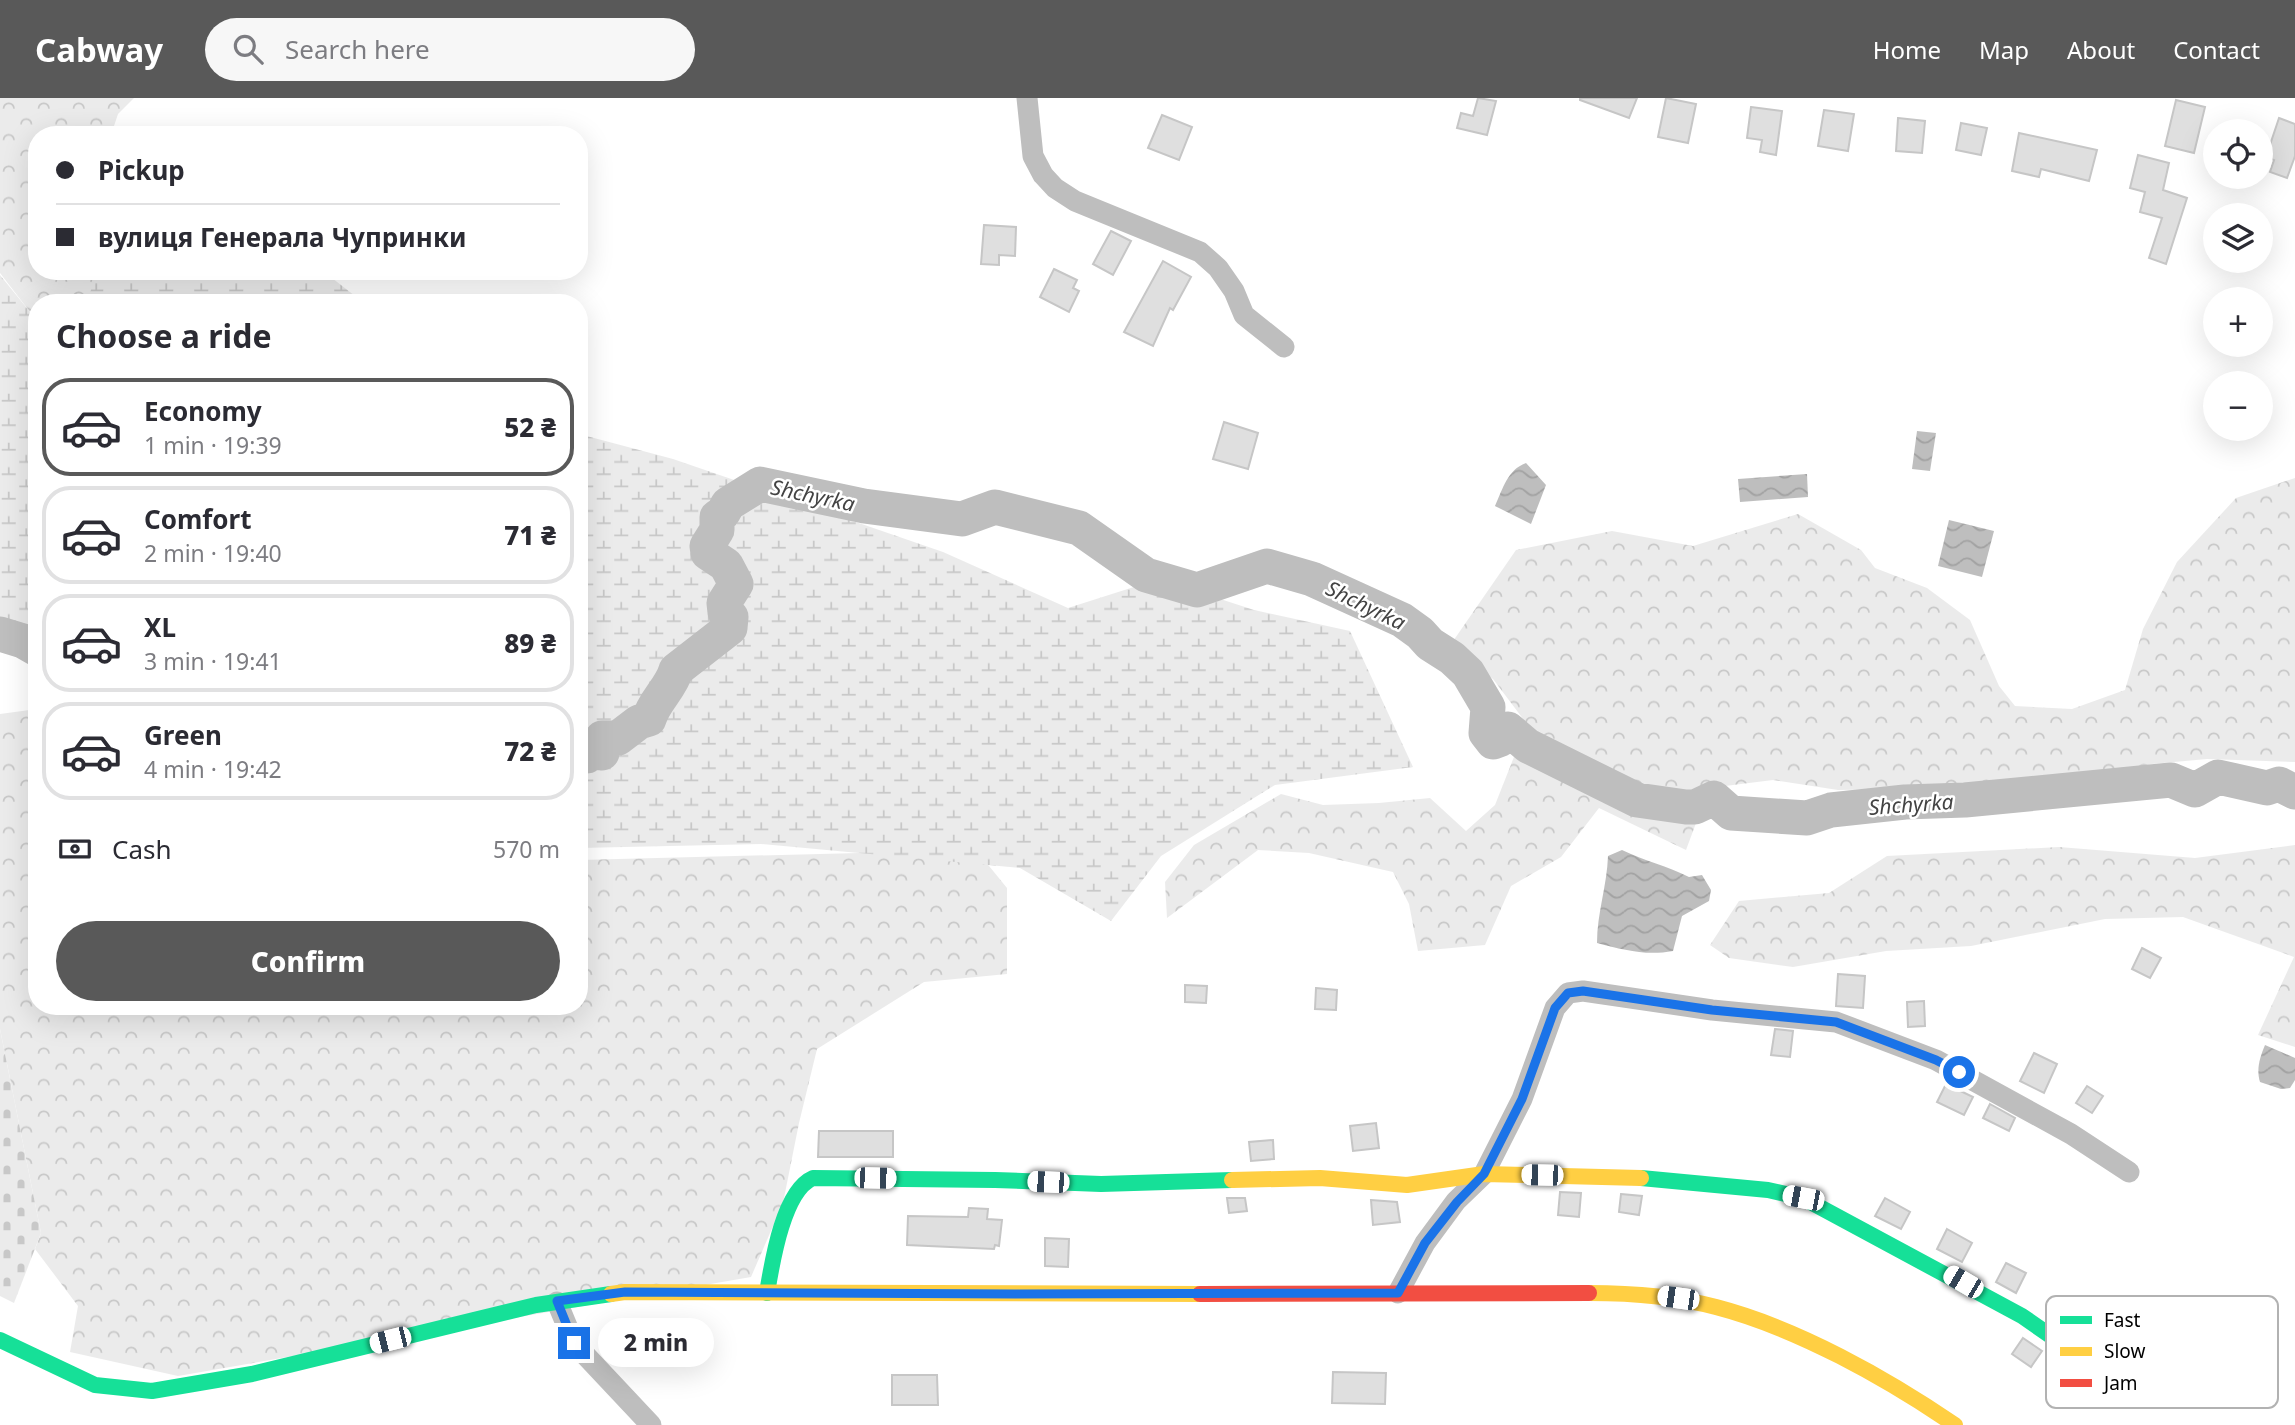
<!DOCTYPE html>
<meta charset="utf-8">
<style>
:root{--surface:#fff;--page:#f7f7f7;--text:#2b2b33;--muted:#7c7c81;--line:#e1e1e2;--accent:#595959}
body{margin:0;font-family:"Noto Sans",sans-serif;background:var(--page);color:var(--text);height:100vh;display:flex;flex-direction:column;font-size:26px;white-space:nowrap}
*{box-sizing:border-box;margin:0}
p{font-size:23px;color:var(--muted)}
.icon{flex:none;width:38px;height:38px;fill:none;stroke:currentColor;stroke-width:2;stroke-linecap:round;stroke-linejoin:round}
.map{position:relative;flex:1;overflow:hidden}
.side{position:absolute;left:28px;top:196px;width:560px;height:721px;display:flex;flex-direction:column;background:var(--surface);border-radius:28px;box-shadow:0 7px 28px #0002}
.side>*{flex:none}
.guide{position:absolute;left:28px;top:28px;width:560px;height:154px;border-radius:28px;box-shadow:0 7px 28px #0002;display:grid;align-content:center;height:154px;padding:0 28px;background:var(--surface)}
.fabs{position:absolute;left:2203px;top:21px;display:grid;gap:14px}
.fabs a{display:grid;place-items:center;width:70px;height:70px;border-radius:50%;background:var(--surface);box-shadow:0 7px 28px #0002;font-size:35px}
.end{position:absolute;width:32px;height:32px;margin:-16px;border:9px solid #1a73e8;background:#fff;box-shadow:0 0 0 4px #fff}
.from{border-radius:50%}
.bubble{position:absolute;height:49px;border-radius:24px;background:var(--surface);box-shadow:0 7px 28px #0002;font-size:23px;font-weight:800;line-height:49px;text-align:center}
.car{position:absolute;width:21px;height:42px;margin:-21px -10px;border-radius:9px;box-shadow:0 0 5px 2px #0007;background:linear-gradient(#fff 24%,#345 0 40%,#fff 0 76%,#345 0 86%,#fff 0)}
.guide b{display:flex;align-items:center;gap:24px;height:66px;font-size:26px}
.guide b+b{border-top:2px solid var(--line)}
.guide i{width:18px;height:18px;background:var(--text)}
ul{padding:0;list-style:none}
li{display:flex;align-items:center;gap:21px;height:98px;margin:0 14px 10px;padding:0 14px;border:4px solid var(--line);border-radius:28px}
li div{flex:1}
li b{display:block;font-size:26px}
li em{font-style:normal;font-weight:800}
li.current{border-color:var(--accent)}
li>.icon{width:63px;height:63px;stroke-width:1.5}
h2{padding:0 28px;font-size:32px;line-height:84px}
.pay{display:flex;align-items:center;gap:18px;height:77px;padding:0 28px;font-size:26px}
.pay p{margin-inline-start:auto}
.primary-button{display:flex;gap:14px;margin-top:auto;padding:14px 28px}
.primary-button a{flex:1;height:80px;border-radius:42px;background:var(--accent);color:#fff;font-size:28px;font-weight:800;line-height:80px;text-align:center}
header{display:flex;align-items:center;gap:42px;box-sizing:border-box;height:98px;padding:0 35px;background:var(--accent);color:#fff}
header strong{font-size:33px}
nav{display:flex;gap:38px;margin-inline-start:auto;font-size:24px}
.search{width:490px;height:63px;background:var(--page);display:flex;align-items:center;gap:18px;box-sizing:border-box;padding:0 24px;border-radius:38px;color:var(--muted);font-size:26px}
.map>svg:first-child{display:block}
.forest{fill:url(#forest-crowns)}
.wetland{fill:url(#wetland-marsh)}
.cemetery{fill:url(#cemetery-stones)}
.water{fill:url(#water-waves)}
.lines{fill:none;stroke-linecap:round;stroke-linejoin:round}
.river{stroke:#bebebe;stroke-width:35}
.building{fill:#dfdfdf;stroke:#c6c6c6;stroke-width:2}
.street{stroke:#bebebe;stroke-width:21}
.fast{stroke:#16e098;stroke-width:16}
.slow{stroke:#ffcf43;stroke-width:16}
.jam{stroke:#f24e42;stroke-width:16}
.route{stroke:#1a73e8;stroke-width:9}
.labels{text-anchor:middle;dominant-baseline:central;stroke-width:5;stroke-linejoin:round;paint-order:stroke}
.water-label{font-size:21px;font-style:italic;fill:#434343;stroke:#fff}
.key{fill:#fff;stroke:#b2b2b2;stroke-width:2}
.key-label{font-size:19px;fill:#000}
</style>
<header>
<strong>Cabway</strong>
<div class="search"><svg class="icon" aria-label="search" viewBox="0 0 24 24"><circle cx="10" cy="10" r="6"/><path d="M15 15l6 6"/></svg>Search here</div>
<nav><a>Home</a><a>Map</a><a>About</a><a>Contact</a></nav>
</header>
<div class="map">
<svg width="2295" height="1327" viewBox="0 0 2295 1327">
<defs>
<pattern id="forest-crowns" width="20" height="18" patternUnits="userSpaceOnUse" patternTransform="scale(1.75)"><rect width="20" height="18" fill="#ebebeb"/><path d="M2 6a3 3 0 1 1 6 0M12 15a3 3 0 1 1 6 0" fill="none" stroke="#c8c8c8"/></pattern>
<pattern id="wetland-marsh" width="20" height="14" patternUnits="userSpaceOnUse" patternTransform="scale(1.75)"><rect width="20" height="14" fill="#ebebeb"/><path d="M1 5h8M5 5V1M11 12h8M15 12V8" fill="none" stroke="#c8c8c8"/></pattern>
<pattern id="cemetery-stones" width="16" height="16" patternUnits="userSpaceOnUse" patternTransform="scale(1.75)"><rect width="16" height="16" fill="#ebebeb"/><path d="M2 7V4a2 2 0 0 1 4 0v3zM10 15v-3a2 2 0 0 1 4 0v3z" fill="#c8c8c8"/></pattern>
<pattern id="water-waves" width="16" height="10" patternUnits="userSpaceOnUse" patternTransform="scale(1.75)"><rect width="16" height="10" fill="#bebebe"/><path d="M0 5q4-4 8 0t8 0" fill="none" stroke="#a2a2a2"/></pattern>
</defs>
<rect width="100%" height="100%" fill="#fff"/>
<g class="forest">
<path d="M0,0h134l-16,16 -7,21h-74v136h69l-22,32h-47v9h-7l-30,-39z"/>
<path d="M2295,380v284l-88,-3 -55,5 -35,9 -153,15 -126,2 -65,-10 -64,8 -23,62 -87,-42 -38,49 -50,29 -26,59 -67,6 -9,-47 -16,-32 -84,-19 -51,-3 -91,68 -2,-36 29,-37 87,-51 42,11 56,-2 51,-5 36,33 29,-26 32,-81 -34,-45 -44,-32 67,-97 96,-19 81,15 105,-32 63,36 14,18 52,20 43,32 29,66 16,20 57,3 53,-19 18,-61 34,-67 59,-64z"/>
<path d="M37,611v297h542v-146l397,-10 31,38v86l-83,8 -107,67 -18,74 -16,80 -32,74 -573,99 -108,-24 8,-46 -43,-57 6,-16 -41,-204v-315z"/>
<path d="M2295,747v202l-37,-12 36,-78 -111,-40 -78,2 -134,27 -85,5 -93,16 -64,-9 -19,-13 29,-44 90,-8 58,-37 172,-9 136,11z"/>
</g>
<g class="wetland">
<path d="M99,173h224l41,32h-297l21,-6z"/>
<path d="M0,177l30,37 7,-2v352l-37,-34z"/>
<path d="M579,336l94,25 270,93 125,56 91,-29 95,31 96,21 63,136 -138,18 -114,71 -50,65 -91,-53 -259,-24 -182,4z"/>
</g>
<path class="cemetery" d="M0,931l41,204 -27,70 -14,-7z"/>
<g class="water">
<path d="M1917,333l19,2 -6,38 -18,-2z"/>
<path d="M1526,365l20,22 -15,39 -36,-18c8,-17 12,-36 31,-43z"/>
<path d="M1807,376l1,23 -68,5 -2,-23z"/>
<path d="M1949,422l45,11 -12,46 -44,-11z"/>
<path d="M1622,752c22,11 46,16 67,27l13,-2 9,15 -2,11 -27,15 -9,35c-27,5 -49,-1 -76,-8 0,-30 10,-57 11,-87z"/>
<path d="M2265,947l30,13v22l-5,8 -9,1 -21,-7c-4,-13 0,-25 5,-37z"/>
</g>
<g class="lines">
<g class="river">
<path d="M0,536l23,7 14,8"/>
<path d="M579,651h4l4,7 9,-6 6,3 2,-10 -2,-5h16l21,-16 10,-3c5,-18 22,-31 27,-49l54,-42 1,-11 -6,-5 -1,-9 12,-19 -10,-19 -18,-12 -1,-7 10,-16v-13l6,-4 5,-9 32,-20 104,22 98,13 33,-12 84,21 67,47 51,15 70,-24 45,13 90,41 18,13 10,11 22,14 16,15 20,34 -2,26 7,9 8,-3 7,-10 20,17 109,54 49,7h9l19,-9 17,15 76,5 24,-8 74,-8 60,-2 206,-20 24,10 23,-13 49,11 12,-4 16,8"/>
</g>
</g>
<g class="building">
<path d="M1478,0l18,3 -9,34 -30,-7 4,-15 12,3z"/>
<path d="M1580,0h57l-8,20 -49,-18z"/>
<path d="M1666,0l30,6 -8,39 -30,-6z"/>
<path d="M2176,2l29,7 -11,46 -29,-7z"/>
<path d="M1751,9l31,4 -6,44 -16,-3 2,-12 -15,-2z"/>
<path d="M1824,12l30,4 -6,37 -30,-5z"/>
<path d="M1162,17l30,12 -13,33 -31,-12z"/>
<path d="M1898,20l27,3 -3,32 -26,-2z"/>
<path d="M2279,20l16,6v32l-8,22 -17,-6 4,-12 -8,-3z"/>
<path d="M1961,25l26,5 -6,27 -25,-5z"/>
<path d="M2019,35l78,17 -8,31 -48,-12 -2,8 -27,-6z"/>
<path d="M2138,57l31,8 -6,27 24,8 -21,66 -17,-6 13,-40 -22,-6 5,-20 -15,-4z"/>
<path d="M984,127l32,2 -1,29 -16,-1v10l-18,-1z"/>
<path d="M1111,133l20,10 -18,34 -20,-11z"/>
<path d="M1163,163l28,16 -18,33 -3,-2 -17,38 -29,-14z"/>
<path d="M1054,171l23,11 -4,8 6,3 -10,21 -29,-15z"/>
<path d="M1224,324l34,11 -10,36 -35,-10z"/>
<path d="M2142,850l19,10 -11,20 -18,-9z"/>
<path d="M1838,876l27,2 -2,32 -27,-2z"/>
<path d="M1185,887l22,1 -1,17 -21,-1z"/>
<path d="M1316,890l21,2 -1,20 -21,-1z"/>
<path d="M1924,903l1,25 -17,1 -1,-25z"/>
<path d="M1775,931l18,2 -3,26 -19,-2z"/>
<path d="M2034,955l23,11 -13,29 -24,-12z"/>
<path d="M1946,986l27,13 -9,18 -27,-13z"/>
<path d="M2087,988l16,10 -11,17 -16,-10z"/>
<path d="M1990,1006l25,14 -6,13 -26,-13z"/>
<path d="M1376,1025l3,25 -26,3 -3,-25z"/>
<path d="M819,1033h74v26h-75z"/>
<path d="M1273,1042l1,19 -23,2 -2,-19z"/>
<path d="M1560,1094l21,1 -2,24 -21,-2z"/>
<path d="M1621,1096l21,2 -3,19 -20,-3z"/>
<path d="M1227,1100h18l2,13 -18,2z"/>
<path d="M1885,1100l25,14 -9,17 -26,-13z"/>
<path d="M1371,1102l26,2 3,20 -27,3z"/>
<path d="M969,1110l19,1 -1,10 15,1 -3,26 -4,-1 -1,4 -87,-4 1,-29 60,1z"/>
<path d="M1947,1131l25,14 -10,19 -25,-13z"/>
<path d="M1045,1140l24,1 -1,28 -23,-1z"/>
<path d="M2006,1165l20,10 -10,20 -20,-11z"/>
<path d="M2023,1240l19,13 -11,16 -19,-13z"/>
<path d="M1333,1274l53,1 -1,31 -53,-1z"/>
<path d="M892,1277h45l1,30h-46z"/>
</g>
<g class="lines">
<g class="street">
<path d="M1027,0l6,58 10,19 12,13 20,13 125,51 18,16 16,23 10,24 40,32"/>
<path d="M1398,1195l27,-50 31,-42 28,-27 38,-75 33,-91 13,-15 15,-2 129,19 124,12 100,38 135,74 58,38"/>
<path d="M557,1204l17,41 77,82"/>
</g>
<g class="fast">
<path d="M1641,1080l127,12 35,8 219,118 49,34"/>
<path d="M767,1195c5,-30 16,-102 46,-115l182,2 106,4 131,-4"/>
<path d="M0,1242l95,45 57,6 100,-17 284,-69 75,-11"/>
</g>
<g class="slow">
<path d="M1232,1082l88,-2 87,7 77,-11 157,4"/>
<path d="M1589,1195c43,0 85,3 127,14 81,21 170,71 239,118"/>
<path d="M611,1196l14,-2 575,2"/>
</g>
<path class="jam" d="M1200,1196l389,-1"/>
</g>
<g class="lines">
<path class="route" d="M574,1245l-17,-42 68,-9 390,2 383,-1 27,-50 32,-41 27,-28 38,-75 33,-91 13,-15 15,-2 129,19 124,12 100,38 23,12"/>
</g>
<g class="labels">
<g class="water-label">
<text transform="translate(813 397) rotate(12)">Shchyrka</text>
<text transform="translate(1366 507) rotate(26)">Shchyrka</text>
<text transform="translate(1911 706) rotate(-4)">Shchyrka</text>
</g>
</g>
<rect x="2046" y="1198" width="232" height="112" rx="10" class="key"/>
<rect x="2060" y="1218" width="32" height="8" fill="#16e098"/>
<rect x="2060" y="1249" width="32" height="9" fill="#ffcf43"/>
<rect x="2060" y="1281" width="32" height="8" fill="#f24e42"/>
<g class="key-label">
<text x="2104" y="1229">Fast</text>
<text x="2104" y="1260">Slow</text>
<text x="2104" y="1292">Jam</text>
</g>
</svg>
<div class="fabs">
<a><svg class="icon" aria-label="locate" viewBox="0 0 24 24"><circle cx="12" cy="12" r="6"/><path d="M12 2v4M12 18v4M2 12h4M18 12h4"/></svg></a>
<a><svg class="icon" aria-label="layers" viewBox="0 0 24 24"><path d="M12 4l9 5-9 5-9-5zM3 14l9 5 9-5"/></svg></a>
<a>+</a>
<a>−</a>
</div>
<i class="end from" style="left:1959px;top:974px"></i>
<i class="end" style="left:574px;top:1245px"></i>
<div class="bubble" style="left:598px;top:1220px;width:116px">2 min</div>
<i class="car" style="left:1542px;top:1077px;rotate:271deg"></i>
<i class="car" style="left:875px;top:1080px;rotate:91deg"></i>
<i class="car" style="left:1048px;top:1084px;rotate:272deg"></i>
<i class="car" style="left:1803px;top:1100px;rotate:281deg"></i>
<i class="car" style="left:1963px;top:1184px;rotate:300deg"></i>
<i class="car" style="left:1678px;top:1200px;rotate:278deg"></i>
<i class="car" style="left:390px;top:1242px;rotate:256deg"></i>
<div class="guide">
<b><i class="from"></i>Pickup</b>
<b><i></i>вулиця Генерала Чупринки</b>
</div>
<section class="side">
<h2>Choose a ride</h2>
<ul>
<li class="current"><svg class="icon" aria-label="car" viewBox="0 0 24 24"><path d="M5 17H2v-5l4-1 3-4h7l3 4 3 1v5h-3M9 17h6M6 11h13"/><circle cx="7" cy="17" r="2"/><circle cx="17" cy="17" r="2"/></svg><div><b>Economy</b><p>1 min · 19:39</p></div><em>52 ₴</em></li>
<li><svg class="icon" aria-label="car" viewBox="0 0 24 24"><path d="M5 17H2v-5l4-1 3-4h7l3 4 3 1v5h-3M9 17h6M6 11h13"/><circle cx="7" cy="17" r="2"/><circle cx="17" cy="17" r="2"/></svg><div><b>Comfort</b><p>2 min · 19:40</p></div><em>71 ₴</em></li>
<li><svg class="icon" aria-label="car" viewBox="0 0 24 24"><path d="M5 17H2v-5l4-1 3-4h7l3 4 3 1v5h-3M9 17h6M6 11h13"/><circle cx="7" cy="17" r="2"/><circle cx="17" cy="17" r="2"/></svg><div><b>XL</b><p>3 min · 19:41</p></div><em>89 ₴</em></li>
<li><svg class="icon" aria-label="car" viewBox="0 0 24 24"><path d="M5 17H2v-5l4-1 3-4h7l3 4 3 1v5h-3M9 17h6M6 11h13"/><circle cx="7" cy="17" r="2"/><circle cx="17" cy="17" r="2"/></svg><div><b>Green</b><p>4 min · 19:42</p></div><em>72 ₴</em></li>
</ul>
<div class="pay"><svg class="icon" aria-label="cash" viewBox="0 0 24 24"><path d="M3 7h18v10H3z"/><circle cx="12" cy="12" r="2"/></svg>Cash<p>570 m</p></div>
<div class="primary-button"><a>Confirm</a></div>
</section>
</div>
